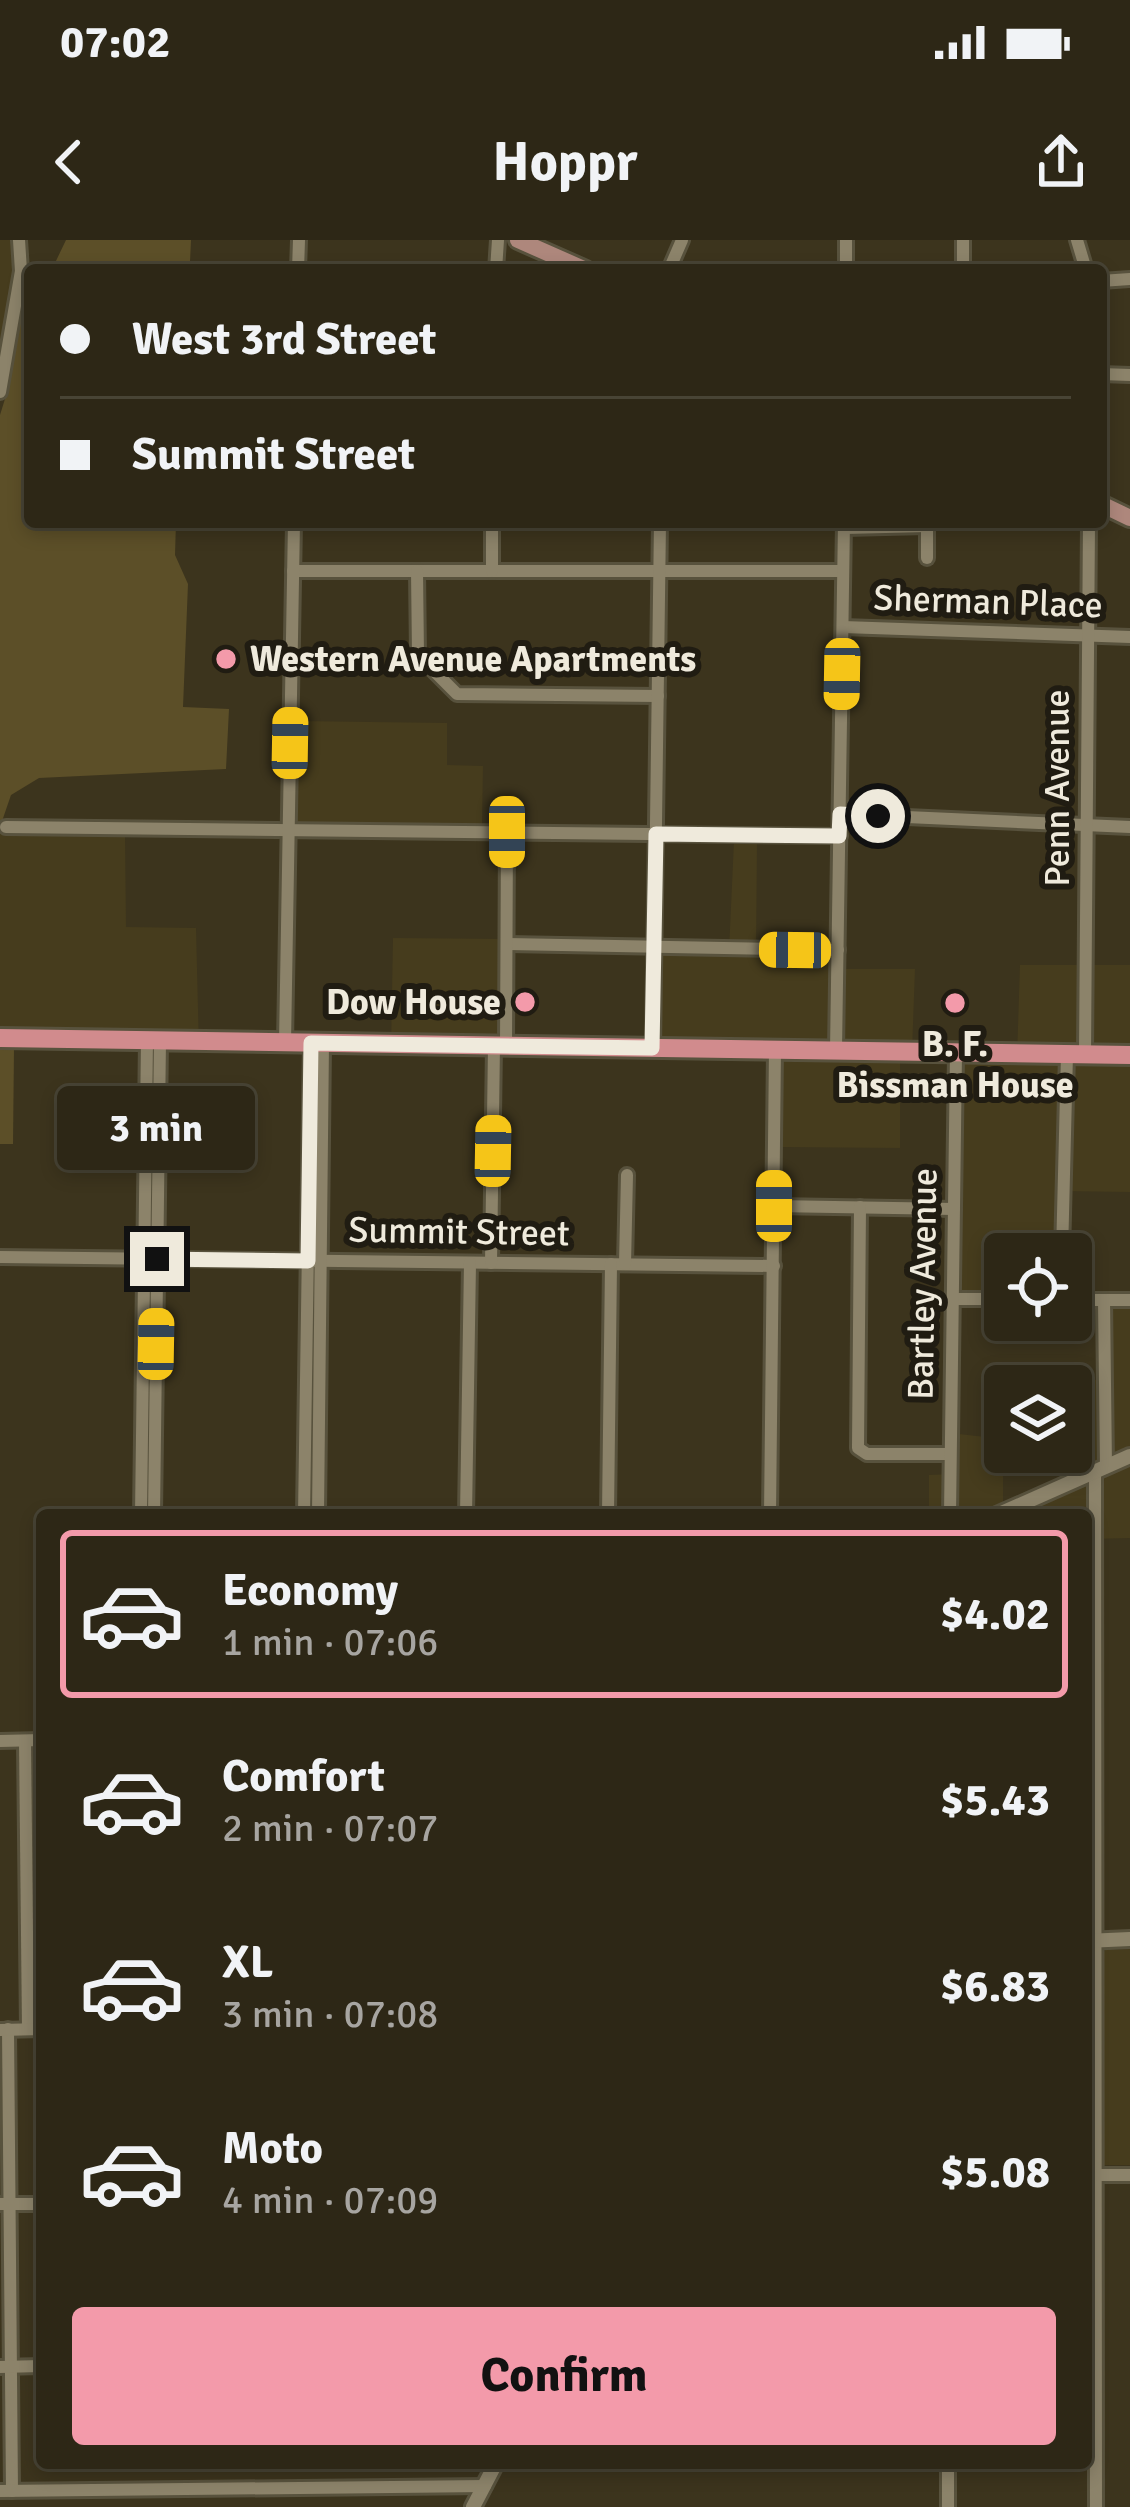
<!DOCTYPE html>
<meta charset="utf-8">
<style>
:root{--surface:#2d2716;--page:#393323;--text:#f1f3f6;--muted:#a7a5a1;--line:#484435;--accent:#f39aaa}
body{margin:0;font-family:Signika,sans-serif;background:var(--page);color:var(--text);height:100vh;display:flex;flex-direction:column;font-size:45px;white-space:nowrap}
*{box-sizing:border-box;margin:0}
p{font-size:39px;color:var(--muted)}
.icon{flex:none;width:66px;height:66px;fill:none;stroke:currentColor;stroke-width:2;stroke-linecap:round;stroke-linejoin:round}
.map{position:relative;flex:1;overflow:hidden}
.side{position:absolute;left:36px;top:1269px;width:1056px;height:960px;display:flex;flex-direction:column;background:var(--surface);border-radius:12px;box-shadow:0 6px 18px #0003,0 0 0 3px var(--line)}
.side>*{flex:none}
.top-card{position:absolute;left:24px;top:24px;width:1083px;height:264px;border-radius:12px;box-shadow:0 6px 18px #0003,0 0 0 3px var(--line);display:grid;align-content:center;height:264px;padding:0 36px;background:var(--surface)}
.controls{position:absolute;left:984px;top:993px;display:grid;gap:24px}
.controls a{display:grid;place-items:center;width:108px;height:108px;border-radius:12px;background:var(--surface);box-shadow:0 6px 18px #0003,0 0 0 3px var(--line);font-size:60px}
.end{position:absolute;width:54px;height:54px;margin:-27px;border:15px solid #efeadc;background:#111;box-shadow:0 0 0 6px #111}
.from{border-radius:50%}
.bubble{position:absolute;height:84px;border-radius:12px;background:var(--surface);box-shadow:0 6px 18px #0003,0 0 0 3px var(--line);font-size:39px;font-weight:700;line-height:84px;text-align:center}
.car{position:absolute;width:36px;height:72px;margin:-36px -18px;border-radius:15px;box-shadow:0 0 9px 3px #0007;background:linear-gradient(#f5c518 24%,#345 0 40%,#f5c518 0 76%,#345 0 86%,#f5c518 0)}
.top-card b{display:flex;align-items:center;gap:42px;height:114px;font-size:45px}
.top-card b+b{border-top:3px solid var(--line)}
.top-card i{width:30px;height:30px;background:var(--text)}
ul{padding:21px 0 0;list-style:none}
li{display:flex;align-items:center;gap:36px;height:168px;margin:0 24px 18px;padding:0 12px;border:6px solid transparent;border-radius:12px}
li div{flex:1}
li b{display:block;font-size:45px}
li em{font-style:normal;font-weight:700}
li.on{border-color:var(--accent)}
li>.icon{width:108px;height:108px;stroke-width:1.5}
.primary-button{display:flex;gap:24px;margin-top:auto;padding:24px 36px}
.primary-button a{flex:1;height:138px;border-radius:12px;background:var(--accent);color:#111;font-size:48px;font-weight:700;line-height:138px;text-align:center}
.status{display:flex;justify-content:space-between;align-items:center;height:84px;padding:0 60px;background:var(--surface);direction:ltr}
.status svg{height:33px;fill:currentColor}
header{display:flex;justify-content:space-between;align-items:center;height:156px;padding:0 36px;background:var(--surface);font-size:54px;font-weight:700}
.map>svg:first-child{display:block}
.built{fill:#463c1d}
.green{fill:#5c4f28}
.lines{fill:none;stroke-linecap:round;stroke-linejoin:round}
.minor-casing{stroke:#58523d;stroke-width:18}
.tertiary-casing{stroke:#58523d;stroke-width:20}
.secondary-casing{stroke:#58523d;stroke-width:22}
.primary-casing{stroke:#58523d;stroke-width:24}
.minor{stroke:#8c836a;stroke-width:12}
.tertiary{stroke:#8c836a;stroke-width:14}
.secondary{stroke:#ae877c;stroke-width:16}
.primary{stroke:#d18b8d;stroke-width:18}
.route{stroke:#efeadc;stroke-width:15}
.poi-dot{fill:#f39aaa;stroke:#201c12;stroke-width:4.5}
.labels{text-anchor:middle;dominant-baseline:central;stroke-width:12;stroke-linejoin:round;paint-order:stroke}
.street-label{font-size:36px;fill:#efeadc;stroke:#201c12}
.poi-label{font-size:36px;font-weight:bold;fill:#efeadc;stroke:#201c12;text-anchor:start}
</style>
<div class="status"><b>07:02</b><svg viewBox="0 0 49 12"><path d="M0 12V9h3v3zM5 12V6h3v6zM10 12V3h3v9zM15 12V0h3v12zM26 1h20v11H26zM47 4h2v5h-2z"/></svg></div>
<header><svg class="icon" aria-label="back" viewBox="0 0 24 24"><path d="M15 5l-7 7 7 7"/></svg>Hoppr<svg class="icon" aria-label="share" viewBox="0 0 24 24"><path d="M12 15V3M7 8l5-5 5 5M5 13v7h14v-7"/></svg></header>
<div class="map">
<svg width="1130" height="2267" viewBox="0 0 1130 2267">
<rect width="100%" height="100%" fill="#3c341d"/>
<g class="built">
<path d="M0,0h12l3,20 -15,99z"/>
<path d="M296,481l151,2v42l36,1 -1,60 -187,-2z"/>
<path d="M0,593l125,1 1,93 70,1 3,121 -199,-2z"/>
<path d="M734,601l23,1 -1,110 85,2 1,15h73l-3,83 -12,1v95l-119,-1 2,-92h-137l4,-104h79z"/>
<path d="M393,698l111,1 -2,113 -111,-3z"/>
<path d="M1020,725h110v227l-70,-1 -2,63h-53v41h-46l1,-239 57,1z"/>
<path d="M1100,1064h30v234l-42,1 -2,30v-54h-71l56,-24 -1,-111h30z"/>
<path d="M959,1194l44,5v76h-74v-40l26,-1z"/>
<path d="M1130,1709v216h-27l-1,-210 3,-5z"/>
</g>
<g class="green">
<path d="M66,0h125l-1,22 46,2v6h-206v252h146l-1,33 13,29 -5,123 46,2 -3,60 -187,9 -28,17 -11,32v-412l9,-29 20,-121 26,-2z"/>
<path d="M0,807h14l-1,97h-13z"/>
</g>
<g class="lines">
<g class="minor-casing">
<g id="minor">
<path d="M846,0v30"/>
<path d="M963,0v30"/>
<path d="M1077,0l9,30"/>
<path d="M298,30l1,-30"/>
<path d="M496,30l2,-30"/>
<path d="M669,30l13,-30"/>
<path d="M1101,41l29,-2"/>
<path d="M1101,134l29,1"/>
<path d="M0,152l21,-121 -2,-31"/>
<path d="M927,283v35"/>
<path d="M844,288l83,-2"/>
<path d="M293,331h550"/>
<path d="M417,331l1,84 39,39 201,2"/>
<path d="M492,331v-49"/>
<path d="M843,387l287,10"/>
<path d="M840,574l290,13"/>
<path d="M6,587l834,9"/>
<path d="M507,704l331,6"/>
<path d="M285,803l9,-521"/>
<path d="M506,805l1,-213"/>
<path d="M653,808l7,-526"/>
<path d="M836,810l8,-528"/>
<path d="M1085,814l4,-532"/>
<path d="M774,966l180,3"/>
<path d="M860,967l-2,241 9,6h83"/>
<path d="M1062,1014l5,-200"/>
<path d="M0,1017l774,9"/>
<path d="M491,1023l3,-218"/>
<path d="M625,1024l2,-89"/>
<path d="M953,1059h52"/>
<path d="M1071,1060h59"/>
<path d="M1104,1060l2,167"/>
<path d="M1095,1232l1,1035"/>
<path d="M141,1275l6,-475"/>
<path d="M154,1275l6,-475"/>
<path d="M304,1275l7,-472"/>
<path d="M318,1275l5,-472"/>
<path d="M466,1275l4,-252"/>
<path d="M608,1275l3,-251"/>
<path d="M770,1275l5,-466"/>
<path d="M950,1275l6,-462"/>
<path d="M0,1501l42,-1"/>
<path d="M25,1501l3,288"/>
<path d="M8,1789l4,462"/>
<path d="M1,1790l41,-1"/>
<path d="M1097,1935h33"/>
<path d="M0,1964h42"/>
<path d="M0,2127l42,-1"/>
<path d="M948,2223v44"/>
<path d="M0,2251l485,-5"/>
</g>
</g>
<g class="tertiary-casing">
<g id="tertiary">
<path d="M997,1275l133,-59"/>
<path d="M1086,1701l44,-2"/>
<path d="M473,2267l23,-44"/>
</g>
</g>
<g class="secondary-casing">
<g id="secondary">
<path d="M518,0l68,30"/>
<path d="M1101,264l29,14"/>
</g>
</g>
<g class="primary-casing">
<path id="primary" d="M0,798l1130,17"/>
</g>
<use href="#minor" class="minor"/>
<use href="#tertiary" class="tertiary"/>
<use href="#secondary" class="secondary"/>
<use href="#primary" class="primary"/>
</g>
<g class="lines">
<path class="route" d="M157,1019l151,2 3,-218 341,5 4,-214 183,2 1,-22 38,2"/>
</g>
<g class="poi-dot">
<circle cx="226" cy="419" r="12"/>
<circle cx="525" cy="762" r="12"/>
<circle cx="955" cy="763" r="12"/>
</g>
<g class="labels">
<g class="street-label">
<text transform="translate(988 362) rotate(2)">Sherman Place</text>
<text transform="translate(1057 548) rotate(-90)">Penn Avenue</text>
<text transform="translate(459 992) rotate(1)">Summit Street</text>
<text transform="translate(923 1044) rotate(-89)">Bartley Avenue</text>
</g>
<g class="poi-label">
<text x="250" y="419">Western Avenue Apartments</text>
<text x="501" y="762" text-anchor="end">Dow House</text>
<text x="955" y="804" text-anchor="middle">B. F.<tspan x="955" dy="41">Bissman House</tspan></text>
</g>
</g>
</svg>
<div class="controls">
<a><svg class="icon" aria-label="locate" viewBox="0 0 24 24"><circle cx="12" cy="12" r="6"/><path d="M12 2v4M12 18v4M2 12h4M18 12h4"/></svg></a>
<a><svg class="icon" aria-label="layers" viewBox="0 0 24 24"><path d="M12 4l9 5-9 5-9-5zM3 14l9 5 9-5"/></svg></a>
</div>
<i class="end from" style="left:878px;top:576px"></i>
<i class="end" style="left:157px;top:1019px"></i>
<div class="bubble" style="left:57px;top:846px;width:198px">3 min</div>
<i class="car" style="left:842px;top:434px;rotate:181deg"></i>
<i class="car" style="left:290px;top:503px;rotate:1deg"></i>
<i class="car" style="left:507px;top:592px;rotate:180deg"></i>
<i class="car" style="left:795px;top:710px;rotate:271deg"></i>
<i class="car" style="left:493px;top:911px;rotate:1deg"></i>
<i class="car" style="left:774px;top:966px;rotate:0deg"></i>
<i class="car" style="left:156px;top:1104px;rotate:1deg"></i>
<div class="top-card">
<b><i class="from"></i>West 3rd Street</b>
<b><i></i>Summit Street</b>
</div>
<section class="side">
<ul>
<li class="on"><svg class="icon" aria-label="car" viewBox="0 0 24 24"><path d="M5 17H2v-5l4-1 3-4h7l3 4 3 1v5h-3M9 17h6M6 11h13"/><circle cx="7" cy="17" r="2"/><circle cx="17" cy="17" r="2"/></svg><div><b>Economy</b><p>1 min · 07:06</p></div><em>$4.02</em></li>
<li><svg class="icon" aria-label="car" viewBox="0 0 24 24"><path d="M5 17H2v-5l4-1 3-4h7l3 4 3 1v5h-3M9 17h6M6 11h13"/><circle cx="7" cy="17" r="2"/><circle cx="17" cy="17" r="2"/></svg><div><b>Comfort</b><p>2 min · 07:07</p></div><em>$5.43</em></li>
<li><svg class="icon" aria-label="car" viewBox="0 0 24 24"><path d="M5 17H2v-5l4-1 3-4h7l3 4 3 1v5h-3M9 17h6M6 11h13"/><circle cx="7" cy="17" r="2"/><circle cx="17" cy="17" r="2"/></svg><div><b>XL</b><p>3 min · 07:08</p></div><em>$6.83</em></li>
<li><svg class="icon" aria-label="car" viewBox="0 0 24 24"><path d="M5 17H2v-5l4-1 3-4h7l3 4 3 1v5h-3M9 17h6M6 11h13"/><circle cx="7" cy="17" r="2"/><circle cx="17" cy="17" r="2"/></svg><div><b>Moto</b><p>4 min · 07:09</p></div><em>$5.08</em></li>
</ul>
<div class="primary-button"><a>Confirm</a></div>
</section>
</div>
